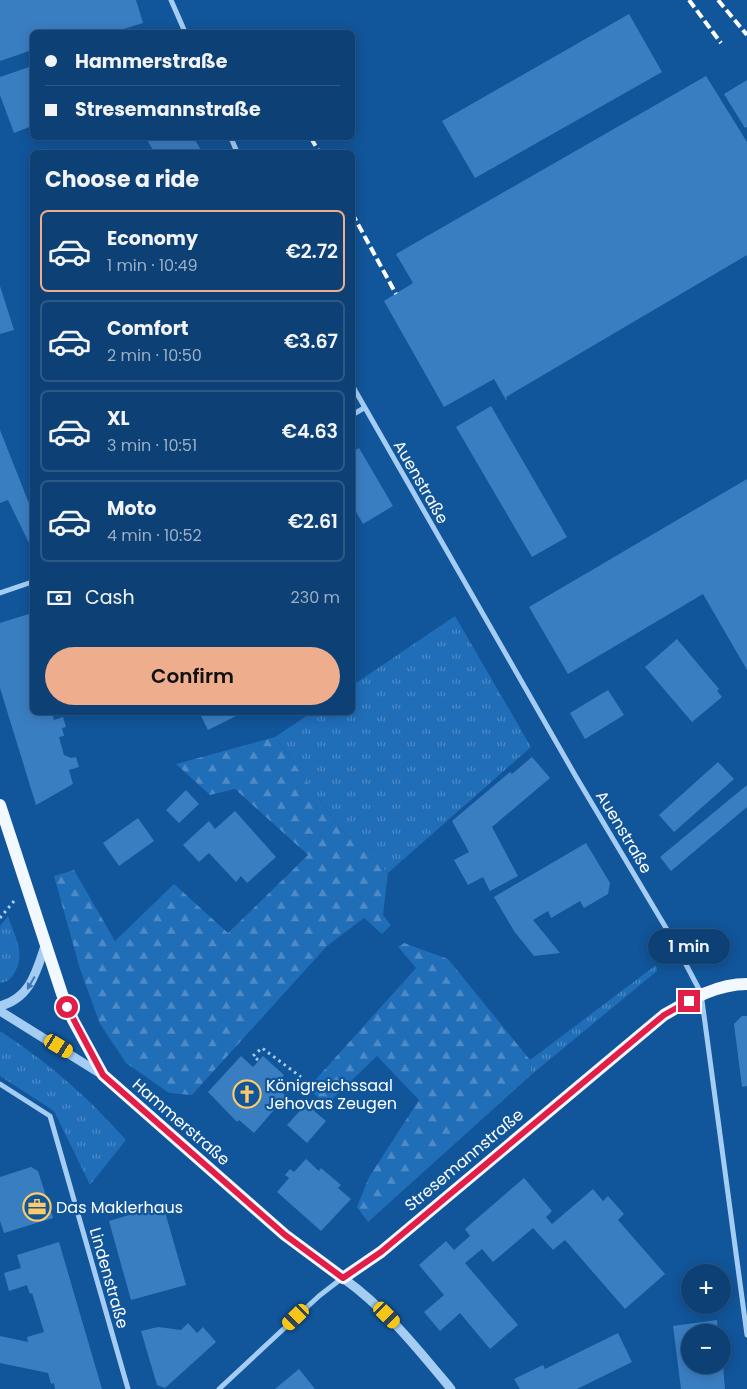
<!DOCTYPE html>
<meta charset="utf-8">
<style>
:root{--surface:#0d4074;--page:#164779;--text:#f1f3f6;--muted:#9aafc5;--line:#2d5986;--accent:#eead8d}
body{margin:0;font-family:Poppins,sans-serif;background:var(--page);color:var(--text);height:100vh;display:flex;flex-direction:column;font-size:19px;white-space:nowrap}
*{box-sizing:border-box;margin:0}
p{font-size:16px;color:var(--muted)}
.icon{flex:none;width:28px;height:28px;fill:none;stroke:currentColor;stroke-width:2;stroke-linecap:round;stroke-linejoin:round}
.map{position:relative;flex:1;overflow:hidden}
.sheet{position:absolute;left:30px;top:150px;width:325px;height:565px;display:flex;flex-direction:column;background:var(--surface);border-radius:8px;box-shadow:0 2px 12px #0003,0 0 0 1px var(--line)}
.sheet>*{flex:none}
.guide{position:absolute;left:30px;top:30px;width:325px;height:110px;border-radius:8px;box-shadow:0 2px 12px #0003,0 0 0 1px var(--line);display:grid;align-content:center;height:110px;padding:0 15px;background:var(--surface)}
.buttons{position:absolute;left:681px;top:1264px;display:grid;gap:10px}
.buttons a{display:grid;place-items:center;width:50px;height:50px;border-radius:50%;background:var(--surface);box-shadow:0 2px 12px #0003,0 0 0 1px var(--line);font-size:25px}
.end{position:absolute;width:22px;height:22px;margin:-11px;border:6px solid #e11d48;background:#fff;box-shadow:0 0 0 2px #fff}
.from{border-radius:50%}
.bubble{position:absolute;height:35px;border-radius:18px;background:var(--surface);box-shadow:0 2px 12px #0003,0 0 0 1px var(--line);font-size:16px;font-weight:600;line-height:35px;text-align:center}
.car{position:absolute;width:15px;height:30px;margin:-15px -8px;border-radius:6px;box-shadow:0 0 4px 1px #0007;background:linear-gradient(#f5c518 24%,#345 0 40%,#f5c518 0 76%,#345 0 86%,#f5c518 0)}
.guide b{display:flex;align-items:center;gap:18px;height:48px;font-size:19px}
.guide b+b{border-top:1px solid var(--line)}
.guide i{width:12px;height:12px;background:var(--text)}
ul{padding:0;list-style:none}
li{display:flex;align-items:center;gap:15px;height:82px;margin:0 10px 8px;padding:0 5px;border:2px solid var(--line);border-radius:8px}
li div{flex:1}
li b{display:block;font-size:19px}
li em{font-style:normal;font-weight:600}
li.selected{border-color:var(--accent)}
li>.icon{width:45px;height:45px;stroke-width:1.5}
h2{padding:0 15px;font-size:22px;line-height:60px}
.pay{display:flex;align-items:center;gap:12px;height:55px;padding:0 15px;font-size:19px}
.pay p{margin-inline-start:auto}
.button{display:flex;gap:10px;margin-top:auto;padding:10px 15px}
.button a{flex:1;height:58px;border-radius:30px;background:var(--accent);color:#111;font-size:20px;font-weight:600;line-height:58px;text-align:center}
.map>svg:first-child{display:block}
.grass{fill:url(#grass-tufts)}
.forest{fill:url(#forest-firs)}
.building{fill:#3a7ec2}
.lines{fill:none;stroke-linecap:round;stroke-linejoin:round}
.path{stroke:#a5cdf4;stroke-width:3;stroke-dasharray:2.5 4;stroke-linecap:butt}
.minor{stroke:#a5cdf4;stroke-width:5}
.tertiary{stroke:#a5cdf4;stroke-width:9}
.primary{stroke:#f2f8ff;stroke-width:12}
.rail{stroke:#fff;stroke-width:4;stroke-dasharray:9 4;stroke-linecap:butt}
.oneway{fill:#3d79b5}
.route{stroke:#e11d48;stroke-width:6}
.labels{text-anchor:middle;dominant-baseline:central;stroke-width:4.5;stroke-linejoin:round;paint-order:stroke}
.street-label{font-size:16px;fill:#fff;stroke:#11559a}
.poi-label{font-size:16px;fill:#fff;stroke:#11559a;text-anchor:start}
</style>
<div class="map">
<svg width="747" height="1389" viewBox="0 0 747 1389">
<defs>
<pattern id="grass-tufts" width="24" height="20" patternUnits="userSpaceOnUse" patternTransform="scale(1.25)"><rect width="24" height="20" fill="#206db8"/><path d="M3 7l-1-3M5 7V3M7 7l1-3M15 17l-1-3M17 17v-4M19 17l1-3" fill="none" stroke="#4d8ac6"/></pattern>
<pattern id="forest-firs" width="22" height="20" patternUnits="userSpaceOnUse" patternTransform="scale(1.25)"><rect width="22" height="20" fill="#206db8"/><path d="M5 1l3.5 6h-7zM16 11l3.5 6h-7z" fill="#4d8ac6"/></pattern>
</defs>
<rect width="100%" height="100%" fill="#11559a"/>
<g class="grass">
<path d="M455,616l76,131 -143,126 -47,-44 -66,-92 36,-24 41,-1 1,-27z"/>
<path d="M8,916c6,18 18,38 7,56 -4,7 -7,10 -15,11v-57z"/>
<path d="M656,965l1,6 -126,104 -1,-15z"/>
<path d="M0,1031c49,32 88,66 126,109l-36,45 -36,-74 -54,-35z"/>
</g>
<g class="forest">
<path d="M275,737l66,92 47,44 -5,42 8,10 -9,9 -18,-16 -37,28 -135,149 -23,-2 -43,-30 -26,-39 -20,-55 -26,-93 20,-6 41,71 59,-57 54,49 80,-78 -73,-66 -25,6 -34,-31z"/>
<path d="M404,943l44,16 82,101 1,15 -163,147 -11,-15 12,-30 50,-77 -42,-44 -51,49 -18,-17 108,-120 -18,-21z"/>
</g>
<g class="building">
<path d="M0,0h136l7,23 -29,9h-82v18l-32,11z"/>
<path d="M629,14l33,58 -187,106 -33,-57z"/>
<path d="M32,66v60l-18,7 -14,-38v-18z"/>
<path d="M706,76l41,66v113l-241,142 1,2 -1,1 -12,-21 -50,28 -60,-106 29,-18 -17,-29z"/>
<path d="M747,80v47l-2,1 -21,-34z"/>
<path d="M146,138h48l8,14h-48z"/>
<path d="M0,286l14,44 -14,4z"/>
<path d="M491,406l76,131 -35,20 -76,-130z"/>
<path d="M0,430l32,81 -1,36 -23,-47 -8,3z"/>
<path d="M359,448l34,58 -30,18 -11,-19v-53z"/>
<path d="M747,479v191l-44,-76 -135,80 -39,-67z"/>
<path d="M32,613l-1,38h1v61h20l2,8 9,-3 3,10 -4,1 2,8 -5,1 5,18 7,3 5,-1 3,10 -10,3 4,14 -37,21 -36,-117v-65z"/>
<path d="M677,639l42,50 -2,2 5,6 -30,25 -47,-55z"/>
<path d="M608,690l16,25 -39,24 -15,-26z"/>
<path d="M199,712h45l-36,18z"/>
<path d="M532,757l18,21 -58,49 26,49 -28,15 -7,-14 -15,8 -14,-25 15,-8 -17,-31 58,-49 2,2z"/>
<path d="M718,762l16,17 -60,53 -15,-17z"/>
<path d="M747,785v22l-76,64 -11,-14z"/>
<path d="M186,790l13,14 -20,19 -13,-13z"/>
<path d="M235,811l41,46 -29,26 -6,-7 -5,6 -27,-29 -10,9 -16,-17 26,-24 6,8z"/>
<path d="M138,818l16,23 -35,25 -16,-23z"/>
<path d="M586,843l24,40 -2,11 -24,14 -4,-7 -29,17 -3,-7 -15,9 27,33 -26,3 -20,-25 -20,-34z"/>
<path d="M742,1016h5v70l-5,1 -8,-63z"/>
<path d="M241,1056l12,11 10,-11 21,19 -10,11 12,10 -32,37 -15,-13 -2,2 -29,-30z"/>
<path d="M306,1104l20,17 -19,22 -20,-18z"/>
<path d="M306,1159l13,12 2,-3 20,17 -3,3 13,11 -30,32 -44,-39 12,-14 -4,-3 5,-6 4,3z"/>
<path d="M31,1167l7,4 15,47 -49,15 -4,-12v-44z"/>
<path d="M524,1178l28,33 -6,6 6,7 41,-35 10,12 5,-5 16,18 -6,6 47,54 -40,35 -60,-69 -12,10 -20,-22 -40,34 -11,-13 -17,14 53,62 -28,24 -30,-36 -20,18 -16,-19 20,-17 -25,-30 27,-24 8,9 16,-14 -5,-7z"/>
<path d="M163,1205l23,80 -55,15 -22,-79z"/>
<path d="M59,1242l26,89 17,58h-47l-1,-6 -3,1 -3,-11 -48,-10v-27l28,6 -1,-5 17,-5 -12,-39 -2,1 -3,-9 -18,6 -5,-18 17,-5 -4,-13z"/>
<path d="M717,1320l1,12h-28v33h33l2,24h-44l-8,-63z"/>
<path d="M188,1323l9,10 6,-6 13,15 -51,46 -8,-3 -16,-54 17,-4 23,3z"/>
<path d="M618,1333l14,29 -55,27h-57l-6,-10 29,-14 2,4z"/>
<path d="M299,1369l16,20h-40z"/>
</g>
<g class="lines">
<g class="path">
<path d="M0,918l14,-17"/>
<path d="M258,1060l-5,-4 9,-8 39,29"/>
</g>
<g class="minor">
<path d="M171,0l14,32"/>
<path d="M231,138l6,14"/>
<path d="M352,385l223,390 97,163 29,55 46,342"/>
<path d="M352,415l12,-7"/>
<path d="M0,593l32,-11"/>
<path d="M0,1084l50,32 78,273"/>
<path d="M219,1389l100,-93 22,-17"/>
</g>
<g class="tertiary">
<path d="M0,1006c30,-8 36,-33 45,-60"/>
<path d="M0,1011l101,63"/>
<path d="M343,1278c43,31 74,70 108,111"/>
</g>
<path class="primary" d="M0,805l62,189 11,26 30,55 182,160 58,43 38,-26 283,-237c26,-15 52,-31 83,-31"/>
<g class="rail">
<path d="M689,0l32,43"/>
<path d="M718,0l29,35"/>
<path d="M311,138l8,14"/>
<path d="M352,213l44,81"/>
</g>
</g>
<defs><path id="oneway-solid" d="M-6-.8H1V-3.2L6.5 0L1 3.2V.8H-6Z" transform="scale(1.25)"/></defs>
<use class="oneway" href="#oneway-solid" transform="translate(31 983) rotate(120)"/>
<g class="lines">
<path class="route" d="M67,1007l36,68 182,160 58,43 38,-26 283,-237 25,-14"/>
</g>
<defs>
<g id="church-ring" transform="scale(1.4375)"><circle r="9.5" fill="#11559a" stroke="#ffcb68" stroke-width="1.5"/><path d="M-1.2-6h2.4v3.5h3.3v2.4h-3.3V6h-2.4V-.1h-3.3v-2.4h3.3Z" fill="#ffcb68"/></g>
<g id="office-ring" transform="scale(1.4375)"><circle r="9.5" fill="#11559a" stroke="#ffcb68" stroke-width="1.5"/><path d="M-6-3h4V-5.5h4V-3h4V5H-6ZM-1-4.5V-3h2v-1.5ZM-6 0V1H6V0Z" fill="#ffcb68"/></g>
</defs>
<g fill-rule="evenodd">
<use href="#church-ring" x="247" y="1094"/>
<use href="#office-ring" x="37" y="1207"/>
</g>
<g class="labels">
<g class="street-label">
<text transform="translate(421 482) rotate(60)">Auenstraße</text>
<text transform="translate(624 832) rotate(59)">Auenstraße</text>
<text transform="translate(181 1122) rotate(41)">Hammerstraße</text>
<text transform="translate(464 1160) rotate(-40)">Stresemannstraße</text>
<text transform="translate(109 1278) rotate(74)">Lindenstraße</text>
</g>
<g class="poi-label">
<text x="266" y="1085">Königreichssaal<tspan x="266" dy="18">Jehovas Zeugen</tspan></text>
<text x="56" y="1207">Das Maklerhaus</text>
</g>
</g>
</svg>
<div class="buttons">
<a>+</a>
<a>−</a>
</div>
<i class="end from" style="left:67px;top:1007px"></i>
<i class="end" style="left:689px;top:1001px"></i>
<div class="bubble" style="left:648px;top:929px;width:82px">1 min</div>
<i class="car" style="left:59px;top:1046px;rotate:121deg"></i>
<i class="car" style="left:387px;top:1315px;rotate:135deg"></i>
<i class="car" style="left:296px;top:1317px;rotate:226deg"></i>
<div class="guide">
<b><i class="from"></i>Hammerstraße</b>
<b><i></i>Stresemannstraße</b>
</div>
<section class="sheet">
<h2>Choose a ride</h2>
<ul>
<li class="selected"><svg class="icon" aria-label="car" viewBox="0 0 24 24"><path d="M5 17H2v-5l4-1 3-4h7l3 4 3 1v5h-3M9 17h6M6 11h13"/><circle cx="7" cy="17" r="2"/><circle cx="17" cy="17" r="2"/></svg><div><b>Economy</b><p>1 min · 10:49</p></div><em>€2.72</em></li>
<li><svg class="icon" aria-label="car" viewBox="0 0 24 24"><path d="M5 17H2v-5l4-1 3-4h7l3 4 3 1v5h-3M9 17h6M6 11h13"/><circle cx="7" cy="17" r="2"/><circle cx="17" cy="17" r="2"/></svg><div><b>Comfort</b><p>2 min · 10:50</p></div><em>€3.67</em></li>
<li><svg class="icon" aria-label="car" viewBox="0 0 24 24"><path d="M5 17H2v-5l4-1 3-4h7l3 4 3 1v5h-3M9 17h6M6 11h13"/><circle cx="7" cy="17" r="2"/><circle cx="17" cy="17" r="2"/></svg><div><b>XL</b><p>3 min · 10:51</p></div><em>€4.63</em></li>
<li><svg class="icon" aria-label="car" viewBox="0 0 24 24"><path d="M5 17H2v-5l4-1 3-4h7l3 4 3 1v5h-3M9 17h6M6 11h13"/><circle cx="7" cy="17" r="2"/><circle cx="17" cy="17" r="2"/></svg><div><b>Moto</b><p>4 min · 10:52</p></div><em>€2.61</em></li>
</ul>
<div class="pay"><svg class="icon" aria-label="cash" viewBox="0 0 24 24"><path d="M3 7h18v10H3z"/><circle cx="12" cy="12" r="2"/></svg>Cash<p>230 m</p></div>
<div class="button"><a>Confirm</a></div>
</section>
</div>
